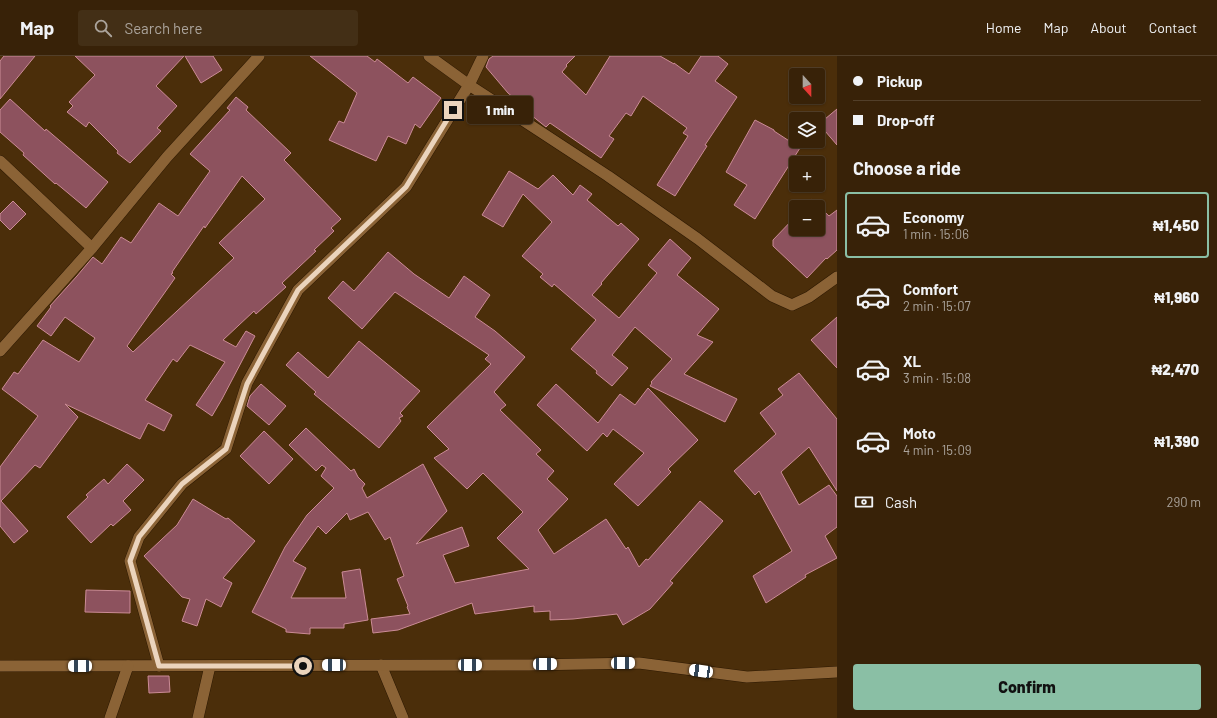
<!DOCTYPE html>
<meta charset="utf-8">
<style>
:root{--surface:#382208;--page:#432f16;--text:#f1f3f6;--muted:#aba49c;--line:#523f29;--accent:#8abfa5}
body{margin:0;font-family:Barlow,sans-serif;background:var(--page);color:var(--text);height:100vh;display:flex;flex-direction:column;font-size:15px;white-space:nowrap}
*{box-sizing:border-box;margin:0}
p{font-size:13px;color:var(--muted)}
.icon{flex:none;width:22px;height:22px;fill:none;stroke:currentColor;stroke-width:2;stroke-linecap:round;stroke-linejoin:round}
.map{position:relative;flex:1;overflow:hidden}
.details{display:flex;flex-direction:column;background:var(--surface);width:380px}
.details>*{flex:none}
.guide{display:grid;align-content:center;height:88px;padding:0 16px;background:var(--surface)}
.needle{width:26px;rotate:159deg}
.fabs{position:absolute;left:789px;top:12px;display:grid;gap:8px}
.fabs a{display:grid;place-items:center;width:36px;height:36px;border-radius:4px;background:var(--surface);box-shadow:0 1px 3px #0004,0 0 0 1px var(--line);font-size:20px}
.end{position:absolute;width:18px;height:18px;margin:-9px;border:5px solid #ebd4bd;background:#111;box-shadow:0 0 0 2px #111}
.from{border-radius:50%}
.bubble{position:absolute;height:28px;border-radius:4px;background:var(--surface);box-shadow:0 1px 3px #0004,0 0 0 1px var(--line);font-size:13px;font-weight:800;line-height:28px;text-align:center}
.car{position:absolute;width:12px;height:24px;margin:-12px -6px;border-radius:5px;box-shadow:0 0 3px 1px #0007;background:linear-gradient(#fff 24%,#345 0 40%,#fff 0 76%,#345 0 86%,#fff 0)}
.guide b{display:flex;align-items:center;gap:14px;height:38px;font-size:15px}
.guide b+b{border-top:1px solid var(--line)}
.guide i{width:10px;height:10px;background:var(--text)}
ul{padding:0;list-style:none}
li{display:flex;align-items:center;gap:12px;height:66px;margin:0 8px 6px;padding:0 8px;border:2px solid transparent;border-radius:4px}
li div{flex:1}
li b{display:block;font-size:15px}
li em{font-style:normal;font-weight:800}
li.active{border-color:var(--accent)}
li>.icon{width:36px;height:36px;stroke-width:1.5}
h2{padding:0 16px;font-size:18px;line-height:48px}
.pay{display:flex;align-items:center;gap:10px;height:44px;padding:0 16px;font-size:15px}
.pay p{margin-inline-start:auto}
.cta{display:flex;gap:8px;margin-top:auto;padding:8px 16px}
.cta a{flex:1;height:46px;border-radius:4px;background:var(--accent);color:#111;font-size:16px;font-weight:800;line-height:46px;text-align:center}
header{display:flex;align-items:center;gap:24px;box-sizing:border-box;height:56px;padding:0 20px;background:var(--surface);border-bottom:1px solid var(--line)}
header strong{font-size:19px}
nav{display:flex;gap:22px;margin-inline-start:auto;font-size:14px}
.search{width:280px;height:36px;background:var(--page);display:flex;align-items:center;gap:10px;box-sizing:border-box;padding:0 14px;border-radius:4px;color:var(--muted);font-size:15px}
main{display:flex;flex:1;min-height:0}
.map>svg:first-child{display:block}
.building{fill:#8d525e;stroke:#cb8b96;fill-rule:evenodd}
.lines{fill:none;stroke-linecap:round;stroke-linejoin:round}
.minor-casing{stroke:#2c1802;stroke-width:12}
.minor{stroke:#8b6336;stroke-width:11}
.route{stroke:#ebd4bd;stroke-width:5}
</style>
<header>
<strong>Map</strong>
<div class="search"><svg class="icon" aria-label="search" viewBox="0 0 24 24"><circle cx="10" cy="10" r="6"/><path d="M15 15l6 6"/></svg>Search here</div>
<nav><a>Home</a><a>Map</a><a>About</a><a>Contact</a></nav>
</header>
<main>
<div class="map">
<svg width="837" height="662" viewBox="0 0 837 662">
<rect width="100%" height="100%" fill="#4b2e0a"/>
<g class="building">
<path d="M4,0h31l-35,43v-38z"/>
<path d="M75,0h109l-28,30 21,20 -20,22 4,3 -31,32 -13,-10 1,-2 -29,-29 -3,5 -19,-15 6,-6 -4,-4 26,-27z"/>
<path d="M185,0h28l9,14 -21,13z"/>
<path d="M310,0h57l8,6 2,-3 31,24 5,-6 28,21 -21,30 -5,-4 -9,20 -18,-8 -12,25 -47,-21 10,-19 5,2 13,-30z"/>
<path d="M493,0h82l-9,9 1,1 -5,6 24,23 24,-39h50l14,8v-1l15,11 12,-18h17l10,8 -13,17 22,16 -32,48 2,1 -32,50 -18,-11 31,-49 -5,-3 4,-5 -44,-32 -12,20 -5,-3 -17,23 5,3 -13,19 -51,-35 -4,4 -20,-16 1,-2 -19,-16 -22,-26 3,-8z"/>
<path d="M236,41l12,10 -2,3 45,43 -7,7 57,59 -10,9 3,3 -20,19 2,1 -34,32 4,4 -30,27 -2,-3 -31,29 13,7 10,-16 9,5 -33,63 -10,17 -16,-11 29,-43 -35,-17 -13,17 -4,-3 -28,41 27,15 -8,16 -16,-8 -8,16 -75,-35 13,13 -38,51 -5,-3 -34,36 27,30 -14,12 -14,-17v-59l38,-51 -36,-27 12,-17 4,2 25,-34 36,22 16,-24 -30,-21 -14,19 -14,-10 14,-19 -1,-1 27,-30 16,-19 9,7 19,-27 10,6 28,-40 19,13 32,-45 -20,-17 40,-44 -3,-2zM242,120l23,23 -46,44 15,15 -101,94 -6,-6 48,-68 -4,-4 2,-1 -1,-1 32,-46 1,2z"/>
<path d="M10,43l35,32 1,-2 62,53 -22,26 -30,-25 -1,1 -32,-29 1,-2 -24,-21v-22z"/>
<path d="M837,53v36l-18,-21z"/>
<path d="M755,64l19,10v1l26,17 -45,71 -21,-14 13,-20 -21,-13z"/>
<path d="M509,115l29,18 15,-14 20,20 7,-10 12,9 -5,6 31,26 3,-3 18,16 -38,44 1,1 -10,11 27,23 38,-45 -9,-8 22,-26 21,19 -14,17 42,34 -22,26 16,7 -29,32 53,25 -12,23 -75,-36 2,-3 -1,-1 21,-23 -37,-32 -23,28 16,13 -16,18 -16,-13 1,-2 -26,-22 25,-29 -42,-36 -2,3 -12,-10 3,-3 -21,-18 30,-34 -29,-28 -20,33 -21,-12z"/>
<path d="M811,143l18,17 8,-6v40l-10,9 -1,-1 -19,20 -34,-32v-6l23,-24v13h22v-22h-14z"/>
<path d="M13,145l13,13 -16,16 -10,-10v-6z"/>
<path d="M388,196l26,22 35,24 15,-22 26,19 -15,22 20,14 30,26 -31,35 12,13 -6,5 41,40 -5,4 18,17 -7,8 21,20 -30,31 16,24 52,-35 20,30 2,-2 11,20 7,-8 2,1 52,-59 23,20 -53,60 3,2 -23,26 -27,16 -6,-11 -44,5 -23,1v-9l-16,1v-6l-59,8 -3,-11 -74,27 -25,3 -2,-14 39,-5 -3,-7 1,-1 -11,-27 7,-3 -14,-39 -5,3 -17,-28 -18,8 -3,-7 -21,21 -8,-8 -25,35 13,7 -15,30h55l-4,-26 18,-3 8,51 -24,4v4h-34v6l-24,-2v-3l-34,-17 33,-65 22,-32 27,-27 -13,-12 5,-8 -4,-3 -6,6 -27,-26 17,-17 45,43 3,-2 4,8 7,7 -3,4 5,10 56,-34 24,47 -31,33 46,-17 7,19 -26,9 12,28 74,-14 -32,-31 26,-26 -40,-39 -16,16 -33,-31 15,-9 -22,-22 64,-63 -6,-5 4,-4 -94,-63 -33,37 -34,-31 15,-17 11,10z"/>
<path d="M837,261v51l-26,-28z"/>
<path d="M359,285l61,50 -20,22 3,3 -4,2 2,3 -22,27 -65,-54 2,-2 -30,-27 12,-13 30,26z"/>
<path d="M799,317l38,46v72l-28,-44 -28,25 18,33 30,-20 8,11v31l-12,9 12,22 -32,17 1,2 -40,26 -13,-27 39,-25 -33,-60 -4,4 -21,-24 42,-37 -16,-21 23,-18 -5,-6z"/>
<path d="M261,328l25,22 -17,19 -22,-19 3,-10z"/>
<path d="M556,328l42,39 22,-29 15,11 13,-17 50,52 -30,29 3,3 -33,34 -24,-22 30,-31 -31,-24 -6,8 -4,-4 -16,18 -50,-46z"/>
<path d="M264,375l29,28 -24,25 -29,-28z"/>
<path d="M127,408l17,16 -21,21 8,9 -18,16 -2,-2 -20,19 -24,-26 21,-20 -2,-2 18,-16 4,5z"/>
<path d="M193,443l33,20 2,-1 27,23 -32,37 9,5 -11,24 -15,-8 -9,27 -15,-5 8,-22 -8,-2 -38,-41 33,-31z"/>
<path d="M86,534l44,1v22l-45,-1z"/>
<path d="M148,620h21l1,16 -21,1z"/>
</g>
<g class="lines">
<g class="minor-casing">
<g id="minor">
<path d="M429,0l40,29 139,91 90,63 74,57 20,9 17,-8 28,-20"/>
<path d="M0,105l92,87"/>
<path d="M0,295l92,-103 75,-91 92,-101"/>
<path d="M381,609l22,53"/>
<path d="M0,610l529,-1 110,-2 108,14 90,-5"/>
<path d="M159,610l-29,-105 9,-24 43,-53 44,-35 21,-66 51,-93 108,-103 63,-102 14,-29"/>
<path d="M110,662l18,-52"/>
<path d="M198,662l12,-52"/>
</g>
</g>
<use href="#minor" class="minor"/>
</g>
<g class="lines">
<path class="route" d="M303,610h-144l-29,-105 9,-24 43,-53 44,-35 21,-65 51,-94 108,-103 47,-77"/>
</g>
</svg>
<div class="fabs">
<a><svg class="needle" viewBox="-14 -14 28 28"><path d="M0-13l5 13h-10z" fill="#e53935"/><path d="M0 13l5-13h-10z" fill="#aba49c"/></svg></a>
<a><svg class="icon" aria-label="layers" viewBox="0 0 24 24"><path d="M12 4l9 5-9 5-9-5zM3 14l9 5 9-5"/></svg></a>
<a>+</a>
<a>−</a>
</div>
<i class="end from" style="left:303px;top:610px"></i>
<i class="end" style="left:453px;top:54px"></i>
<div class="bubble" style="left:467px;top:40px;width:66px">1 min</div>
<i class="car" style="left:623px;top:607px;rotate:89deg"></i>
<i class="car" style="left:545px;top:608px;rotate:89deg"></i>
<i class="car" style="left:334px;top:609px;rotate:270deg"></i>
<i class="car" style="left:470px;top:609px;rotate:90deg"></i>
<i class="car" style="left:80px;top:610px;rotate:270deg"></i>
<i class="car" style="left:701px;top:615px;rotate:278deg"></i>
</div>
<section class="details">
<div class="guide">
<b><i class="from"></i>Pickup</b>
<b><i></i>Drop-off</b>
</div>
<h2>Choose a ride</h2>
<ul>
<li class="active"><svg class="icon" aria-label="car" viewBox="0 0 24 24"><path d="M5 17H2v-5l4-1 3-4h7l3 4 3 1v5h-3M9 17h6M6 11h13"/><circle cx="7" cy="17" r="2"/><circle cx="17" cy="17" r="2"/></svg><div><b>Economy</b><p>1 min · 15:06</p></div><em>₦1,450</em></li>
<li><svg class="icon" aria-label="car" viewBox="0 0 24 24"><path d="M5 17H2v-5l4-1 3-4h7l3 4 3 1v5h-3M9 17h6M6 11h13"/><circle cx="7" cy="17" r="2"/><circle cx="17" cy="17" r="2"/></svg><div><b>Comfort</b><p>2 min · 15:07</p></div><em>₦1,960</em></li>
<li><svg class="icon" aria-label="car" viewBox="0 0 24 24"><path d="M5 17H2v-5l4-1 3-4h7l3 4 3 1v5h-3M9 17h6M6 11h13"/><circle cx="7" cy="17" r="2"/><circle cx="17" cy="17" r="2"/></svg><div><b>XL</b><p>3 min · 15:08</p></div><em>₦2,470</em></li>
<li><svg class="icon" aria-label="car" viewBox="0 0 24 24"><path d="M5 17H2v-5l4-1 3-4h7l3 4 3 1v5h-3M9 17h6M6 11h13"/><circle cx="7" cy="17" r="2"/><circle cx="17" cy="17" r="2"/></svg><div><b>Moto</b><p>4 min · 15:09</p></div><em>₦1,390</em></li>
</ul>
<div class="pay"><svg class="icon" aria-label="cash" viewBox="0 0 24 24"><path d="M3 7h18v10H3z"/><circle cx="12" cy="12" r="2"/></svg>Cash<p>290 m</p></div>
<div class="cta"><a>Confirm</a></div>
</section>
</main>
